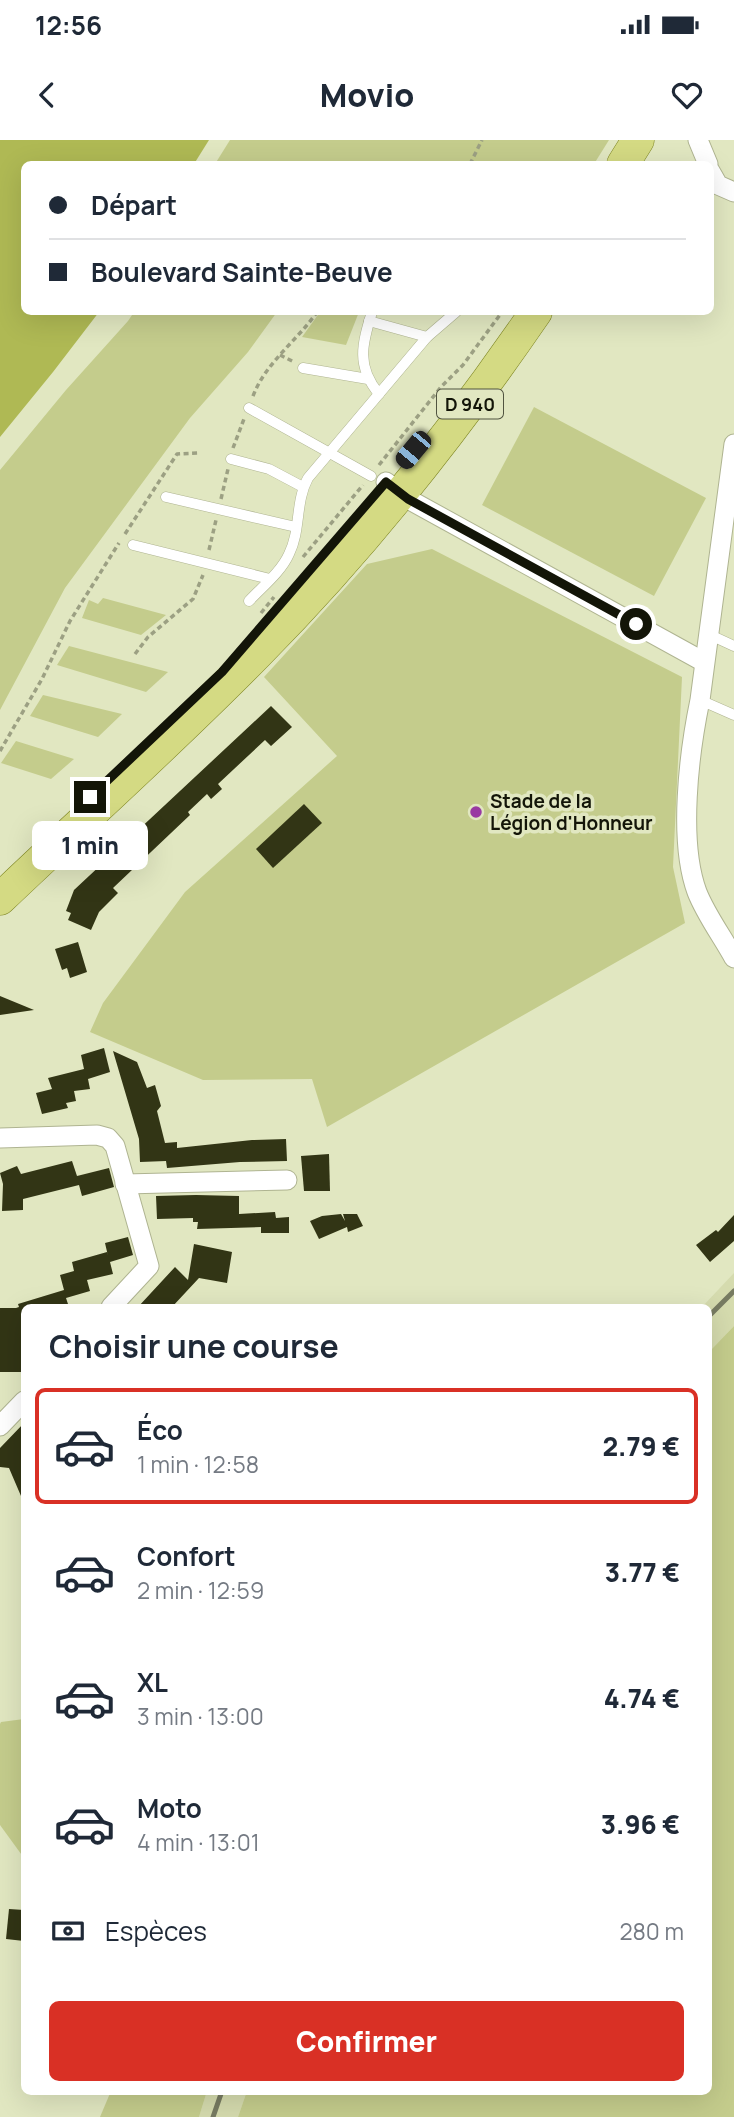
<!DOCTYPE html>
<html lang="fr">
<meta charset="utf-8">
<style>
:root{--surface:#fff;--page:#f2f2f3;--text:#1f2937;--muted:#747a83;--line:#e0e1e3;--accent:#d93025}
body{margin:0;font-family:Manrope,sans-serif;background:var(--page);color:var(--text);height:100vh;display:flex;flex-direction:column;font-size:26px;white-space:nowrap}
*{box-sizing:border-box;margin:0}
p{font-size:23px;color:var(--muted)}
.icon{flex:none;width:38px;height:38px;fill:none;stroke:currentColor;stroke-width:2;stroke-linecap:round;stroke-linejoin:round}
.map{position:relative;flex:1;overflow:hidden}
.sheet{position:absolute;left:21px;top:1164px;width:691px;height:791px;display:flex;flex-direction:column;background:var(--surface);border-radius:10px;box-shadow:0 7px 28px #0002}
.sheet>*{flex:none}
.top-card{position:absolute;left:21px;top:21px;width:693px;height:154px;border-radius:10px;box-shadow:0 7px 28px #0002;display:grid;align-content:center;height:154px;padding:0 28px;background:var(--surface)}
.end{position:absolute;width:32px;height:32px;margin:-16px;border:9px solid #131508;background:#fff;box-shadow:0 0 0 4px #fff}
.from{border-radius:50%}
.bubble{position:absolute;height:49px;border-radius:10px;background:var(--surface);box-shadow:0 7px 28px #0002;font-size:23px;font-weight:800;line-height:49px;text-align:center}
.car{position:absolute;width:21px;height:42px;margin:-21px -10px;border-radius:9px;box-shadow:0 0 5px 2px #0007;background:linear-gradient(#222 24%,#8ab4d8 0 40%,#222 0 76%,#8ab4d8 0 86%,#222 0)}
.top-card b{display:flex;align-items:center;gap:24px;height:66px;font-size:26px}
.top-card b+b{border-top:2px solid var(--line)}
.top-card i{width:18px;height:18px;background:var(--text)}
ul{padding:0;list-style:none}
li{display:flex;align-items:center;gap:21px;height:116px;margin:0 14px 10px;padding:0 14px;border:4px solid transparent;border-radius:10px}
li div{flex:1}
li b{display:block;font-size:26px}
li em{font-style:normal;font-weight:800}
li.selected{border-color:var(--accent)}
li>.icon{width:63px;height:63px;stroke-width:1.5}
h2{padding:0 28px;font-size:32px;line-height:84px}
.pay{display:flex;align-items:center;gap:18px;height:77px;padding:0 28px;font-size:26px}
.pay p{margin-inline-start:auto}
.button{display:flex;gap:14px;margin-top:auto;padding:14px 28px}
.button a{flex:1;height:80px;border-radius:10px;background:var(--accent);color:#fff;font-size:28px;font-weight:800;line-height:80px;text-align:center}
.status{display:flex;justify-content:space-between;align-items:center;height:49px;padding:0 35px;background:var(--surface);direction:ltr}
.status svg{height:19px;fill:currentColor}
header{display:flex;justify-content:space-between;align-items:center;height:91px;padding:0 28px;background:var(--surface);font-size:32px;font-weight:800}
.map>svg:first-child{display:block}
.built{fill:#d5dbae}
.green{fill:#c4cc8c}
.water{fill:#afb954}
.building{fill:#323515}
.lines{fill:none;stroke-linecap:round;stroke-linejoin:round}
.service-casing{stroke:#afb491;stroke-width:11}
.minor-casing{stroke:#afb491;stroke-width:21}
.primary-casing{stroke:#7e8522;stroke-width:33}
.path{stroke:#9ca083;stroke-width:3.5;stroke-dasharray:5 3.5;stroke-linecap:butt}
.service{stroke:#fff;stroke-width:10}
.minor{stroke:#fff;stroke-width:19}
.primary{stroke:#d4da83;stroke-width:32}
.rail{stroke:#777b61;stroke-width:5}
.route{stroke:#131508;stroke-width:9}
.poi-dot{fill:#993aa2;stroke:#e1e7c1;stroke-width:2.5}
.labels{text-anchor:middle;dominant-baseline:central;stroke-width:7;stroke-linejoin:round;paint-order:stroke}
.shield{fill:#e1e7c1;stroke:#515440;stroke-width:2}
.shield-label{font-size:18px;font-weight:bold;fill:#131508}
.poi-label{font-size:19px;font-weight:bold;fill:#131508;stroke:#e1e7c1;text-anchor:start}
</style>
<div class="status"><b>12:56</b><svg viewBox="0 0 49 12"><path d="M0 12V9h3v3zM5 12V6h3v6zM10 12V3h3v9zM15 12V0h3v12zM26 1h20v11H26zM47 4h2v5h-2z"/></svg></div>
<header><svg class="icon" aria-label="back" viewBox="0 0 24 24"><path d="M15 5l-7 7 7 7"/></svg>Movio<svg class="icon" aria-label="heart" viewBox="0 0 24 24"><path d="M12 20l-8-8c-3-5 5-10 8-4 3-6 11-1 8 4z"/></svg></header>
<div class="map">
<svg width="734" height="1977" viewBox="0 0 734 1977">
<rect width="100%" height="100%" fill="#e1e7c1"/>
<g class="built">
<path d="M734,1133v53l-25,26v-45h-7z"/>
<path d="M207,1951h40l-9,26h-39z"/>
</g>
<g class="green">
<path d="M230,0h379l-15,24h-379z"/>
<path d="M134,172h143l-29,40 -58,66 -125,170 -65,122v-240l66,-80 62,-69z"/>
<path d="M320,172h39l-13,33 -44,-8z"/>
<path d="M534,267l172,91 -52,98 -172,-91z"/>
<path d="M432,409l250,128 -9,190 12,56 -358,204 -15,-48 -109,1 -113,-48 13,-29 82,-111 152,-136 -73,-79 103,-113z"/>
<path d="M103,458l63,17 -25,20 -59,-17 7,-18 9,4z"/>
<path d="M69,506l99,26 -22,20 -89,-27z"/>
<path d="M43,555l79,19 -24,23 -68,-21z"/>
<path d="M16,601l58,18 -23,20 -50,-16z"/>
<path d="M734,1186v791h-496l9,-26h462v-739z"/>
<path d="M24,1579v139l-24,-33v-101l1,-2z"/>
<path d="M111,1951h96l-8,26h-99z"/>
</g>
<path class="water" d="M0,0h209l-15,24h-170v148h75l-46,60 -53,65z"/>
<g class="building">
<path d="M271,566l21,21 -21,19 -6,-6 -47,44 4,5 -11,10 -4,-5 -19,18 2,3 -77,73 5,5 -19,19 -8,18 -23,-10 3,-7 -5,-2 8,-21z"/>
<path d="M304,664l18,19 -49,45 -17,-19z"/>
<path d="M78,802l9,30 -17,6 -3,-10 -5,2 -7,-21z"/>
<path d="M0,856l34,14 -34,5z"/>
<path d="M104,908l6,24 -22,7 2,10 -16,2 2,10 -10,2 2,5 -26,6 -6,-21 16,-4 -4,-11 36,-9 -3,-14z"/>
<path d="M113,911l24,11 10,26 8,-3 6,21 -4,5 8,32 12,-1v6l75,-8 34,-1 1,22 -47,1 -73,6 -1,-7 -26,1 -1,-23z"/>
<path d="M329,1014l1,37h-26l-3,-35z"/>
<path d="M72,1021l5,15 32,-8 5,19 -32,9 -3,-11 -56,14v11l-21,1 1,-27 -3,-11 17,-7 4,8z"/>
<path d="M196,1055l43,1v18l36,-2 1,6 13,-1v16h-28v-6l-64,2 1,-7h-5v-4l-36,1 -1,-23z"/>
<path d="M341,1074l4,7 -2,-7h14l6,12 -15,6 -1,-5 -28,12 -9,-18 12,-5z"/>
<path d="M734,1075v26l-24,21 -14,-17 20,-15 2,2z"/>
<path d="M128,1097l5,18 -23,7 3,12 -26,6 3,11 -24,7 3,9h-45v65h-24v-64h16l3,-1 -1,-3 46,-14 -4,-15 14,-4 -2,-9 35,-10 1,4 -3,-13z"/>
<path d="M194,1104l38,8 -5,31 -28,-5 -27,29h-34l37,-40 13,13z"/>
<path d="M24,1283v80l-15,-35 -9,-1v-19z"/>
<path d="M9,1769l15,1v31l-18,-2z"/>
</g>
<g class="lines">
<g class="service-casing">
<g id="service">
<path d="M372,172c-10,32 -16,54 7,82"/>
<path d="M369,181l58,16"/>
<path d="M303,228l65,11"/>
<path d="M249,268l122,68"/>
<path d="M231,319l38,10 34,18"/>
<path d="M166,357l130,30"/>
<path d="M133,405l137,34"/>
<path d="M249,461c13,-14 32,-29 40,-47 12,-24 6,-52 19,-76l119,-141 29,-25"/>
<path d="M708,494l26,12"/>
<path d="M700,560l34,15"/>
</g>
</g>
<g class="minor-casing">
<g id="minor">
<path d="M698,0l10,24"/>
<path d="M710,31l8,14 16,7"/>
<path d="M734,304l-34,256c-11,53 -22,141 -3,192 9,23 25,44 37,66"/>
<path d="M386,342l22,17 296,163"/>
<path d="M0,998l97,-3 11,3 7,8 34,120 -38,41"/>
<path d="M125,1044l162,-4"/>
<path d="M0,1286l24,-25"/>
</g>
</g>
<g class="primary-casing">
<g id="primary">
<path d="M623,24l15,-24"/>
<path d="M0,759c86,-82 175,-161 258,-246 103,-104 195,-220 278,-341"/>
</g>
</g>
<g class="path">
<path d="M470,24l12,-24"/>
<path d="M280,215l14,7"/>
<path d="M253,256c13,-34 44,-55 64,-84"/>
<path d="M233,308l11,-29"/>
<path d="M379,325l62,-78 22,-22 39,-53"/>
<path d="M221,359l7,-30"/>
<path d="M125,394l52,-80 22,-1"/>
<path d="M209,410l7,-30"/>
<path d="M303,417l60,-72"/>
<path d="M261,473l13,-16"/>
<path d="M135,514l13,-17 45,-38 10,-24"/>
<path d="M0,611l42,-72 28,-58 49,-78"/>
</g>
<use href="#service" class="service"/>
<use href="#minor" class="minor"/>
<use href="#primary" class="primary"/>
<g class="rail">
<path d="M709,1176l25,-25"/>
<path d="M213,1977l9,-26"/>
</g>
</g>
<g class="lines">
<path class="route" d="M90,657l132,-125 164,-190 22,17 228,125"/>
</g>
<circle class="poi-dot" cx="476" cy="672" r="7"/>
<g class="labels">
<rect class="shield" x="437" y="249.5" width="66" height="29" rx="5"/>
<g class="shield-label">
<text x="470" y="264">D 940</text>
</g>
<g class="poi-label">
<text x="490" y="661">Stade de la<tspan x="490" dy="22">Légion d'Honneur</tspan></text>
</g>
</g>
</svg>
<i class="end from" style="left:636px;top:484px"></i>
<i class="end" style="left:90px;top:657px"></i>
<div class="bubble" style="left:32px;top:681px;width:116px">1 min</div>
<i class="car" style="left:413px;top:310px;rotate:220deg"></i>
<div class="top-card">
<b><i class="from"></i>Départ</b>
<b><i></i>Boulevard Sainte-Beuve</b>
</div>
<section class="sheet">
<h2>Choisir une course</h2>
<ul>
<li class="selected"><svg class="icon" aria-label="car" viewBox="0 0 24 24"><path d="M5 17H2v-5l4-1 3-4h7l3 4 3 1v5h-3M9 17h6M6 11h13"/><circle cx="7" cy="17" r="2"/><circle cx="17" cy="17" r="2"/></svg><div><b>Éco</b><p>1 min · 12:58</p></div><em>2.79 €</em></li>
<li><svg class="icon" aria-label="car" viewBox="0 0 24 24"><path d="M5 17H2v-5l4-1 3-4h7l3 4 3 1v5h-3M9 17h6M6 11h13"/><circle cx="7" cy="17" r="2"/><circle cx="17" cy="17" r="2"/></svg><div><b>Confort</b><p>2 min · 12:59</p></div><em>3.77 €</em></li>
<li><svg class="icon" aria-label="car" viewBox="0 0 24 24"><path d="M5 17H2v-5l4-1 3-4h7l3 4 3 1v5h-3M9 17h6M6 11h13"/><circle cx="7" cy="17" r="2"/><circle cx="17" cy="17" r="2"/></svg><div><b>XL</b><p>3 min · 13:00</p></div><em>4.74 €</em></li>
<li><svg class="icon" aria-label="car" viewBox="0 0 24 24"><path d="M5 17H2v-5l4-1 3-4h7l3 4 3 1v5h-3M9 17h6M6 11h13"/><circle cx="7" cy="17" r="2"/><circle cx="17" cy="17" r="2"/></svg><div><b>Moto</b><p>4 min · 13:01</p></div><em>3.96 €</em></li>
</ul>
<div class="pay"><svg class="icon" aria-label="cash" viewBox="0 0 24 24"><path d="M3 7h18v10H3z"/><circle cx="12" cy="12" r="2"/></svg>Espèces<p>280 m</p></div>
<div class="button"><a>Confirmer</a></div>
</section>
</div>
